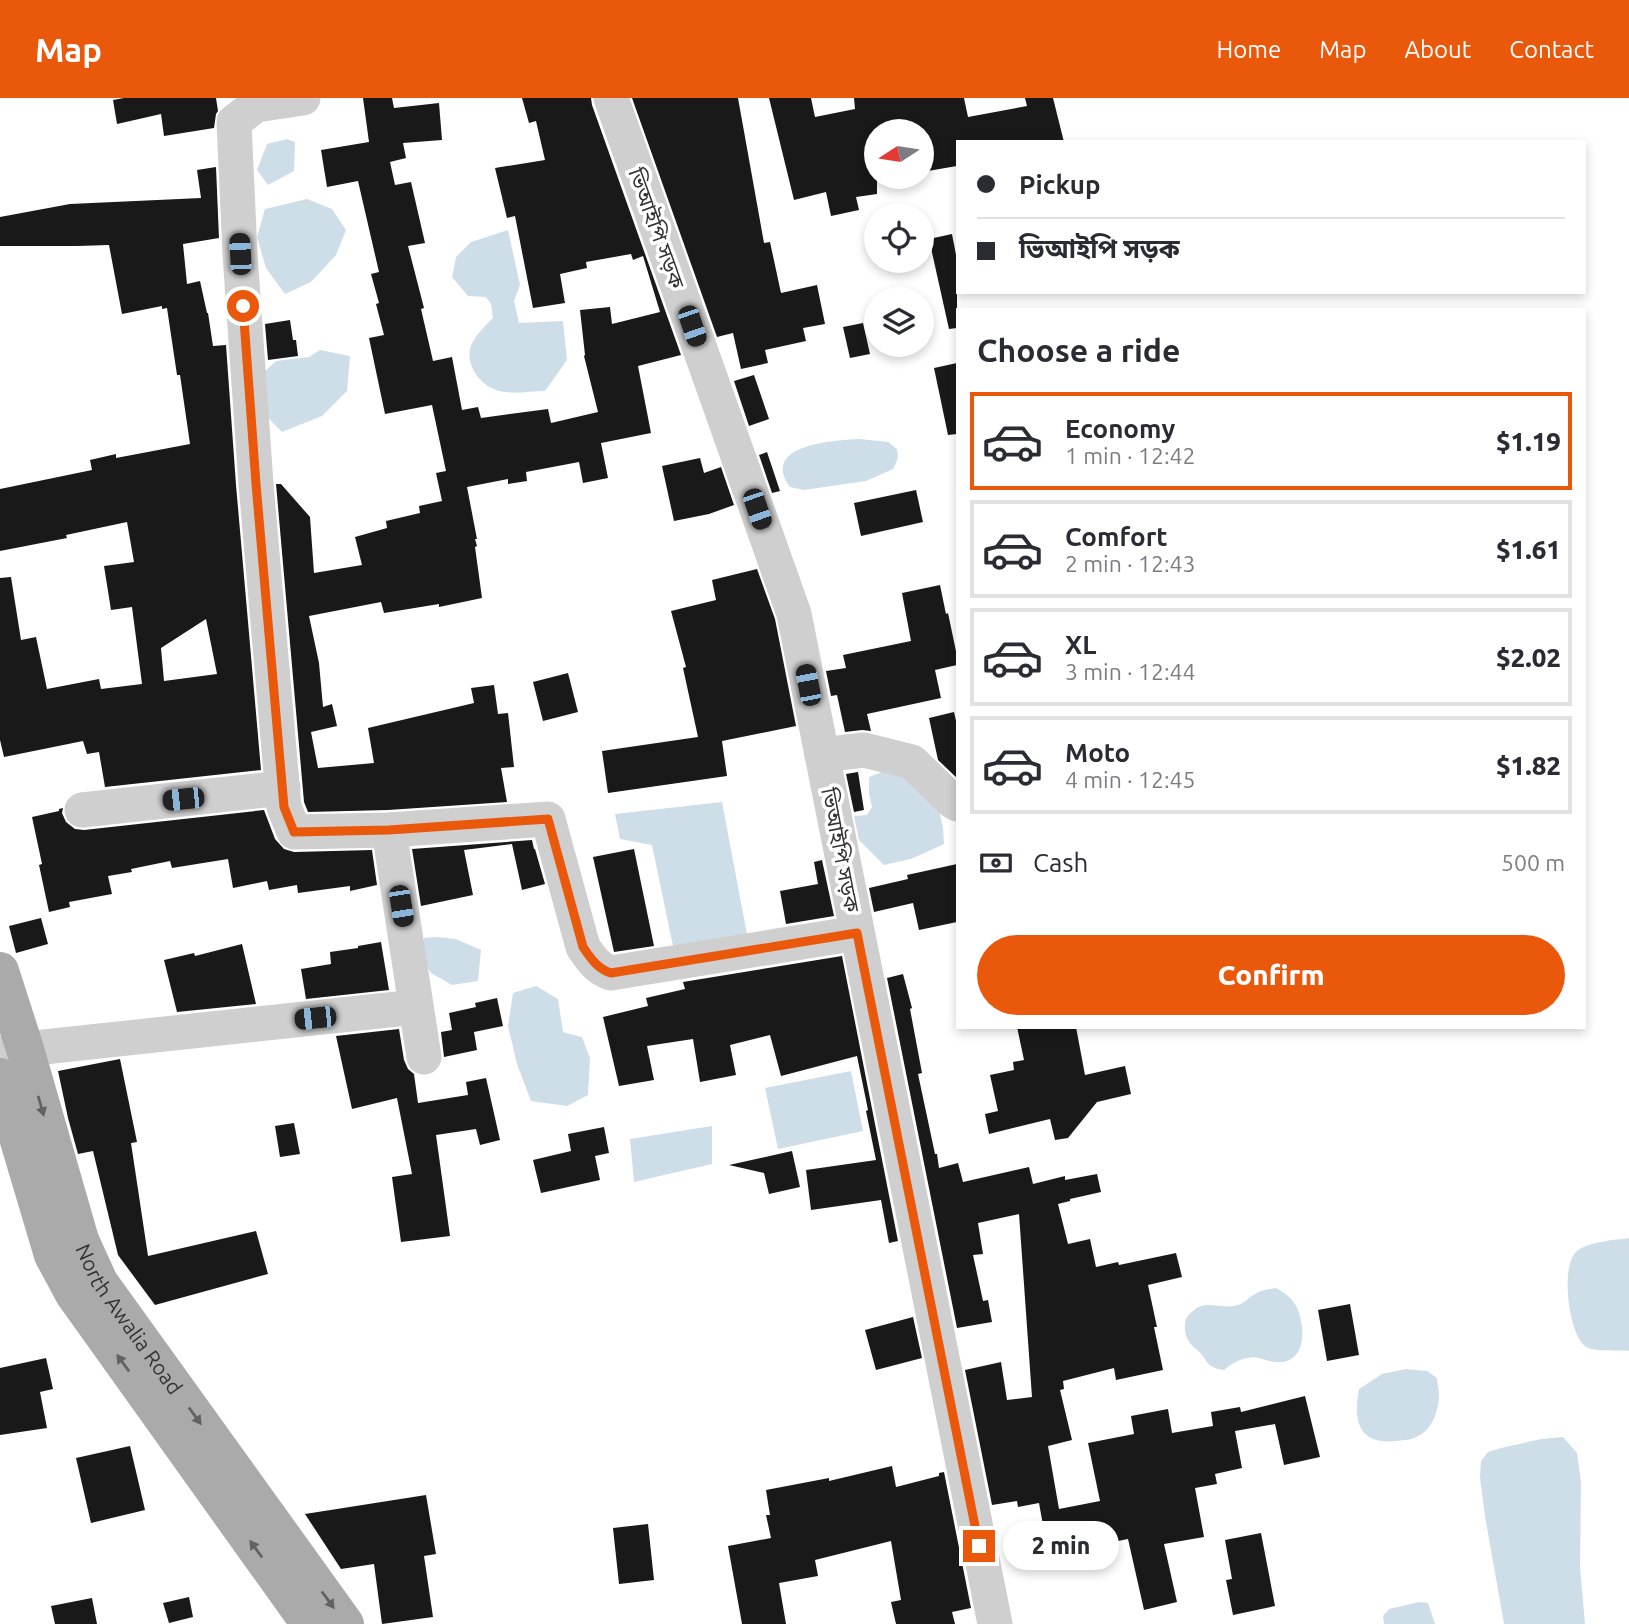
<!DOCTYPE html>
<meta charset="utf-8">
<style>
:root{--surface:#fff;--page:#f7f7f7;--text:#2b2b33;--muted:#7c7c81;--line:#e1e1e2;--accent:#ea580c}
body{margin:0;font-family:Ubuntu,"Noto Sans Bengali",sans-serif;background:var(--page);color:var(--text);height:100vh;display:flex;flex-direction:column;font-size:26px;white-space:nowrap}
*{box-sizing:border-box;margin:0}
p{font-size:23px;color:var(--muted)}
.icon{flex:none;width:38px;height:38px;fill:none;stroke:currentColor;stroke-width:2;stroke-linecap:round;stroke-linejoin:round}
.map{position:relative;flex:1;overflow:hidden}
.drawer{position:absolute;left:956px;top:210px;width:630px;height:721px;display:flex;flex-direction:column;background:var(--surface);border-radius:0px;box-shadow:0 4px 10px #0003}
.drawer>*{flex:none}
.banner{position:absolute;left:956px;top:42px;width:630px;height:154px;border-radius:0px;box-shadow:0 4px 10px #0003;display:grid;align-content:center;height:154px;padding:0 21px;background:var(--surface)}
.needle{width:46px;rotate:258deg}
.controls{position:absolute;left:864px;top:21px;display:grid;gap:14px}
.controls a{display:grid;place-items:center;width:70px;height:70px;border-radius:50%;background:var(--surface);box-shadow:0 4px 10px #0003;font-size:35px}
.end{position:absolute;width:32px;height:32px;margin:-16px;border:9px solid #ea580c;background:#fff;box-shadow:0 0 0 4px #fff}
.from{border-radius:50%}
.bubble{position:absolute;height:49px;border-radius:24px;background:var(--surface);box-shadow:0 4px 10px #0003;font-size:23px;font-weight:800;line-height:49px;text-align:center}
.car{position:absolute;width:21px;height:42px;margin:-21px -10px;border-radius:9px;box-shadow:0 0 5px 2px #0007;background:linear-gradient(#222 24%,#8ab4d8 0 40%,#222 0 76%,#8ab4d8 0 86%,#222 0)}
.banner b{display:flex;align-items:center;gap:24px;height:66px;font-size:26px}
.banner b+b{border-top:2px solid var(--line)}
.banner i{width:18px;height:18px;background:var(--text)}
ul{padding:0;list-style:none}
li{display:flex;align-items:center;gap:21px;height:98px;margin:0 14px 10px;padding:0 7px;border:4px solid var(--line);border-radius:0px}
li div{flex:1}
li b{display:block;font-size:26px}
li em{font-style:normal;font-weight:800}
li.active{border-color:var(--accent)}
li>.icon{width:63px;height:63px;stroke-width:1.5}
h2{padding:0 21px;font-size:32px;line-height:84px}
.pay{display:flex;align-items:center;gap:18px;height:77px;padding:0 21px;font-size:26px}
.pay p{margin-inline-start:auto}
.button{display:flex;gap:14px;margin-top:auto;padding:14px 21px}
.button a{flex:1;height:80px;border-radius:42px;background:var(--accent);color:#fff;font-size:28px;font-weight:800;line-height:80px;text-align:center}
header{display:flex;align-items:center;gap:42px;box-sizing:border-box;height:98px;padding:0 35px;background:var(--accent);color:#fff}
header strong{font-size:33px}
nav{display:flex;gap:38px;margin-inline-start:auto;font-size:24px}
.map>svg:first-child{display:block}
.water{fill:#cedee9}
.building{fill:#191919;fill-rule:evenodd}
.lines{fill:none;stroke-linecap:round;stroke-linejoin:round}
.minor{stroke:#cfcfcf;stroke-width:35}
.major{stroke:#aaa;stroke-width:38}
.oneway{fill:#626262}
.route{stroke:#ea580c;stroke-width:9}
.labels{text-anchor:middle;dominant-baseline:central;stroke-width:7;stroke-linejoin:round;paint-order:stroke}
.street-label{font-size:21px;fill:#323232;stroke:#fff}
</style>
<header>
<strong>Map</strong>
<nav><a>Home</a><a>Map</a><a>About</a><a>Contact</a></nav>
</header>
<div class="map">
<svg width="1629" height="1526" viewBox="0 0 1629 1526">
<rect width="100%" height="100%" fill="#fff"/>
<g class="water">
<path d="M287,41l8,3 -1,29 -26,14 -11,-15 10,-26z"/>
<path d="M307,101l25,10 14,21 -10,25 -25,27 -26,12 -19,-26 -9,-31 8,-28z"/>
<path d="M508,132l12,55 -6,16 5,22 44,-2 4,39 -22,31c-13,0 -27,3 -40,1 -20,-2 -39,-22 -35,-43 3,-12 15,-23 23,-31l-2,-14 -5,-7 -18,-1 -16,-19 4,-20 15,-15z"/>
<path d="M320,252l30,6 -3,35 -25,25 -40,16 -17,-17 -2,-42 13,-12 33,-4z"/>
<path d="M860,341l28,3 9,7 1,9 -5,11 -27,12 -62,9 -14,-3c-31,-42 44,-47 70,-48z"/>
<path d="M887,672l29,9 21,22 6,27 1,16 -33,15 -27,6 -25,-25 -5,-24 13,-1 5,-8 -3,-14v-16z"/>
<path d="M722,704l25,132 -74,12 -21,-101 -32,-6 -5,-25z"/>
<path d="M437,839l19,2 25,11 -3,31 -26,4 -21,-12 -5,-8 -3,-15 1,-12z"/>
<path d="M536,888l22,13 5,33 19,5 8,21 -2,37 -21,11 -36,-5 -14,-37 -9,-38 5,-33z"/>
<path d="M851,973l12,60 -85,18 -13,-61z"/>
<path d="M712,1028v38l-78,18 -4,-43z"/>
<path d="M1629,1140v113c-11,-1 -35,1 -43,-4 -18,-12 -26,-83 -9,-96 10,-9 38,-11 52,-13z"/>
<path d="M1276,1190c15,8 22,16 25,33 5,23 -3,47 -32,40 -8,-2 -13,-5 -21,-3 -10,1 -16,6 -24,12 -21,-3 -15,-11 -28,-21 -7,-5 -12,-14 -11,-23 0,-7 2,-10 7,-14 12,-14 31,-2 46,-7 7,-2 11,-8 17,-11 7,-4 14,-5 21,-6z"/>
<path d="M1406,1271l21,2 10,7c0,6 2,11 2,17 0,15 -7,35 -21,41 -6,4 -14,4 -21,5 -39,4 -44,-20 -38,-52l23,-15z"/>
<path d="M1563,1339l14,16 4,29 -1,85 5,57h-81l-19,-108 -5,-38 1,-17 7,-9 13,-4 40,-9z"/>
<path d="M1419,1504l9,1 7,21h-51l-1,-8 6,-7z"/>
</g>
<g class="building">
<path d="M124,0h92l2,13 -2,3 -2,14 -50,8 -3,-22 -44,10 -4,-24z"/>
<path d="M363,0h29l2,10 45,-5 3,37 -39,3 3,15 -16,4 5,23 16,-3 14,61 -17,3 16,62 -3,1 12,52 19,-4 10,53 16,-3 3,11 67,-9 3,14 47,-11 -14,-56 1,-1 -5,-45 30,-3 2,17 48,-12 -17,-56 -10,4 -2,-6 -45,8 1,6 -27,6 5,29 -32,5 -18,-92 -8,2 -12,-50 50,-8 -9,-39 -7,2 -7,-25h69l1,7 89,250 -43,11 13,67 -50,10 7,35 -25,5 -4,-21 -53,10 1,9 -19,3v-5l-41,8 10,52h-2l2,7 -2,1 7,51 -43,9v-3l-55,9 -3,-11 -72,14 10,47 4,44 9,-3 5,22 -26,6 7,36 56,-5 -6,-35 106,-25 -3,-15 23,-3 4,29 10,-1 6,54 -13,1 6,34 -119,8 -80,2 -4,-10 -28,-318h5l29,33 4,56 48,-8 -7,-28 32,-9 -1,-7 34,-8 -1,-7 23,-5 -6,-28 10,-2 -14,-66 -47,9 -16,-76 15,-3 -8,-31 3,-1 -8,-29 8,-2 -21,-91 -31,6 -6,-37 48,-8z"/>
<path d="M632,0h106l26,145 6,-1 11,51 36,-8 8,39 -22,4 3,13 -41,9 3,13 -27,6 -8,-36 -16,4z"/>
<path d="M769,0h42l4,19 40,-8 -1,-11h110l4,19 59,-11 -2,-8h28l11,44h-107v24l-35,6v-41h-45v63l-21,3 3,13 -28,6 -5,-24 -32,8z"/>
<path d="M216,69l3,71 -36,6 4,40 13,-3 7,32h1l5,33 13,-1 10,140 25,285 -156,17 -6,-35 -12,2 -4,-13 -79,16 -4,-17v-162l11,-1 10,63 15,-3 11,52 52,-10 2,10 41,-5 -10,-77 -21,3 -7,-44 30,-4 -7,-40 -61,13 1,3 -67,13v-62l92,-19 -2,-10 26,-6v4l74,-14 -10,-69h-3l-10,-67 -5,1v-3l-40,8 -13,-69 -31,1h-78v-29l70,-13 131,-6 -4,-28zM206,521l11,55 -53,7 -3,-33z"/>
<path d="M952,136l5,26v68l-8,1 -20,-90z"/>
<path d="M290,222l3,20h3l2,16 -30,4 -3,-36z"/>
<path d="M863,225l7,31 -20,4 -7,-31z"/>
<path d="M957,265v71l-9,1 -14,-67z"/>
<path d="M754,277l15,44 -20,7 -15,-45z"/>
<path d="M767,354l13,39 -8,2 -13,-38z"/>
<path d="M700,360l4,15 17,-6 13,38 -25,9 -35,7 -12,-55z"/>
<path d="M916,392l7,32 -62,14 -7,-33z"/>
<path d="M757,471l18,50 21,107 -74,15 5,35 -119,17 -6,-42 96,-14 -15,-69 3,-1 -15,-56 45,-11 -4,-20z"/>
<path d="M940,487l6,29 2,-1 9,43v9l-22,5 6,28 -74,16 4,17 -9,-1 -17,2 -8,-37 -6,1 -5,-25 20,-3 -3,-13 68,-14 -9,-48z"/>
<path d="M568,575l10,39 -35,9 -10,-39z"/>
<path d="M954,614l3,13v53l-19,-18 -9,-42z"/>
<path d="M858,674l6,38 -10,2 -8,-38z"/>
<path d="M63,710l-1,5 4,9 9,7 9,1 180,-20 11,29 9,10 10,3 78,-2 5,35 -27,6v-5l-52,7 -1,-8 -28,5 -2,-9 -34,7 -5,-29 -56,9 -2,-7 -39,8 1,3 -24,4 4,18 -43,8 1,5 -21,5 -10,-47 3,-1 -10,-47 27,-6v-2z"/>
<path d="M532,742l2,9h1l10,35 -23,6 -10,-46 -48,6 9,45 -52,11 -9,-57z"/>
<path d="M634,751l20,97 -40,6 -21,-95z"/>
<path d="M822,762l12,56 -48,8 -6,-33 38,-7 -4,-22z"/>
<path d="M957,766v58l-38,8 -6,-27 -39,9 -5,-24 39,-9 -1,-4z"/>
<path d="M41,820l7,26 -32,9 -7,-27z"/>
<path d="M381,844l8,48 -83,9 -5,-30 30,-5 -1,-12 28,-4v-2z"/>
<path d="M242,846l14,60 -79,8 -13,-52 30,-7 1,3z"/>
<path d="M842,858l56,285 -9,2 -8,-43 -70,10 -5,-40 70,-10 -10,-49 2,-1 -11,-54 -76,20 -11,-41 -40,10 6,30 -36,7 -7,-43 -46,7 7,34 -35,6 -16,-69 45,-11 -2,-8 39,-9 -2,-7z"/>
<path d="M903,876l9,34 -2,1 12,64 -4,1 17,80h2l2,14 19,-5 5,19 66,-15 4,17 32,-8v4l32,-6 4,18 -31,7v2l-12,3 10,40 22,-5 6,28 22,-5 1,3 57,-12 6,24 -34,8 9,42h-3l9,43 -47,10 -2,-12 -51,13 1,8 -4,1 12,50 -24,6 11,63 41,-8 -12,-58 46,-9 -3,-18 37,-7 4,24 41,-7 -2,-14 29,-5 1,5 64,-16 15,61 -36,8 -9,-41 -40,7 7,37 -27,6 2,10 -22,4 9,49 -40,7 13,58 -33,8 -16,-71 -45,9 1,3 -35,7 -10,-55 -21,4 -1,-6 -25,4 -27,-135 36,-8 6,38 25,-3 -13,-183 -41,9 5,31 -10,1 10,46 5,-1 4,22 -35,6 -70,-350z"/>
<path d="M497,900l6,28 -29,6 3,18 -33,7 -3,-25 11,-2 -3,-17 27,-6 -1,-4z"/>
<path d="M1017,929h59l9,48 40,-9 6,28 -34,8 -29,36 -13,2 -5,-21 -61,15 -4,-20 13,-3 -8,-36 24,-5 -1,-8 11,-2z"/>
<path d="M399,931l5,31 4,9 6,5 4,29 50,-8 -2,-13 20,-4 14,62 -20,5 -4,-16 -40,6 14,101 -49,6 -9,-65 20,-3 -15,-76 -45,11 -16,-73z"/>
<path d="M120,961l17,83 -6,1 17,113 108,-25 12,43 -113,31 -37,-50 -25,-104 -15,3 -10,-36 -10,-47z"/>
<path d="M294,1025l6,31 -20,3 -5,-31z"/>
<path d="M604,1029l5,26 -14,3 5,24 -59,13 -8,-33 38,-9 -3,-17z"/>
<path d="M792,1053l8,36 -31,7 -5,-21 -35,-8z"/>
<path d="M1350,1206l9,51 -32,6 -9,-51z"/>
<path d="M913,1219l9,41 -46,12 -11,-40z"/>
<path d="M46,1260l7,31 -13,3 7,36 -47,7v-67z"/>
<path d="M130,1348l15,64 -54,13 -15,-65z"/>
<path d="M892,1368l4,21 43,-11v-3l5,-1 27,136 -19,4 3,12h-59l-5,-22 10,-2 -10,-59 -76,19 3,16 -39,7 7,41h-44l-14,-78 43,-8 -5,-23h4l-4,-25 63,-12v3z"/>
<path d="M426,1397l10,59 -12,2 9,61 -51,7 -8,-60 -33,5 -36,-55z"/>
<path d="M648,1426l6,56 -35,4 -6,-56z"/>
<path d="M1261,1435l14,73 -42,9 -7,-35 6,-1 -7,-39z"/>
<path d="M189,1499l4,20 -24,6 -6,-20z"/>
<path d="M92,1500l5,26h-42l-4,-18z"/>
</g>
<g class="lines">
<g class="minor">
<path d="M303,0l-47,7 -22,17 6,132 16,230 28,323 10,25 95,-2 159,-11 35,128c8,12 15,22 28,26l246,-40"/>
<path d="M611,0l183,516 201,1010"/>
<path d="M822,657l42,-5 48,12 40,39 5,3"/>
<path d="M82,712l201,-22"/>
<path d="M389,732l35,227"/>
<path d="M0,956l25,-5 391,-42"/>
</g>
<g class="major">
<path id="s1" d="M0,873l25,78 55,191 19,42 246,342"/>
<path d="M0,979l53,178 21,39 236,330"/>
</g>
</g>
<defs><path id="oneway-solid" d="M-6-.8H1V-3.2L6.5 0L1 3.2V.8H-6Z" transform="scale(1.75)"/></defs>
<g class="oneway">
<use href="#oneway-solid" transform="translate(41 1008) rotate(74)"/>
<use href="#oneway-solid" transform="translate(123 1265) rotate(-126)"/>
<use href="#oneway-solid" transform="translate(195 1318) rotate(54)"/>
<use href="#oneway-solid" transform="translate(256 1451) rotate(-126)"/>
<use href="#oneway-solid" transform="translate(328 1502) rotate(54)"/>
</g>
<g class="lines">
<path class="route" d="M243,208l13,178 28,323 10,25 95,-2 159,-11 35,128c8,12 15,22 28,26l246,-40 122,613"/>
</g>
<g class="labels">
<g class="street-label">
<text transform="translate(657 130) rotate(70)">ভিআইপি সড়ক</text>
<text transform="translate(841 752) rotate(79)">ভিআইপি সড়ক</text>
<text stroke="none"><textPath href="#s1" startOffset="374">North Awalia Road</textPath></text>
</g>
</g>
</svg>
<div class="controls">
<a><svg class="needle" viewBox="-14 -14 28 28"><path d="M0-13l5 13h-10z" fill="#e53935"/><path d="M0 13l5-13h-10z" fill="#7c7c81"/></svg></a>
<a><svg class="icon" aria-label="locate" viewBox="0 0 24 24"><circle cx="12" cy="12" r="6"/><path d="M12 2v4M12 18v4M2 12h4M18 12h4"/></svg></a>
<a><svg class="icon" aria-label="layers" viewBox="0 0 24 24"><path d="M12 4l9 5-9 5-9-5zM3 14l9 5 9-5"/></svg></a>
</div>
<i class="end from" style="left:243px;top:208px"></i>
<i class="end" style="left:979px;top:1448px"></i>
<div class="bubble" style="left:1003px;top:1423px;width:116px">2 min</div>
<i class="car" style="left:240px;top:156px;rotate:357deg"></i>
<i class="car" style="left:692px;top:228px;rotate:161deg"></i>
<i class="car" style="left:757px;top:411px;rotate:161deg"></i>
<i class="car" style="left:808px;top:587px;rotate:349deg"></i>
<i class="car" style="left:183px;top:701px;rotate:264deg"></i>
<i class="car" style="left:401px;top:808px;rotate:171deg"></i>
<i class="car" style="left:315px;top:920px;rotate:264deg"></i>
<div class="banner">
<b><i class="from"></i>Pickup</b>
<b><i></i>ভিআইপি সড়ক</b>
</div>
<section class="drawer">
<h2>Choose a ride</h2>
<ul>
<li class="active"><svg class="icon" aria-label="car" viewBox="0 0 24 24"><path d="M5 17H2v-5l4-1 3-4h7l3 4 3 1v5h-3M9 17h6M6 11h13"/><circle cx="7" cy="17" r="2"/><circle cx="17" cy="17" r="2"/></svg><div><b>Economy</b><p>1 min · 12:42</p></div><em>$1.19</em></li>
<li><svg class="icon" aria-label="car" viewBox="0 0 24 24"><path d="M5 17H2v-5l4-1 3-4h7l3 4 3 1v5h-3M9 17h6M6 11h13"/><circle cx="7" cy="17" r="2"/><circle cx="17" cy="17" r="2"/></svg><div><b>Comfort</b><p>2 min · 12:43</p></div><em>$1.61</em></li>
<li><svg class="icon" aria-label="car" viewBox="0 0 24 24"><path d="M5 17H2v-5l4-1 3-4h7l3 4 3 1v5h-3M9 17h6M6 11h13"/><circle cx="7" cy="17" r="2"/><circle cx="17" cy="17" r="2"/></svg><div><b>XL</b><p>3 min · 12:44</p></div><em>$2.02</em></li>
<li><svg class="icon" aria-label="car" viewBox="0 0 24 24"><path d="M5 17H2v-5l4-1 3-4h7l3 4 3 1v5h-3M9 17h6M6 11h13"/><circle cx="7" cy="17" r="2"/><circle cx="17" cy="17" r="2"/></svg><div><b>Moto</b><p>4 min · 12:45</p></div><em>$1.82</em></li>
</ul>
<div class="pay"><svg class="icon" aria-label="cash" viewBox="0 0 24 24"><path d="M3 7h18v10H3z"/><circle cx="12" cy="12" r="2"/></svg>Cash<p>500 m</p></div>
<div class="button"><a>Confirm</a></div>
</section>
</div>
